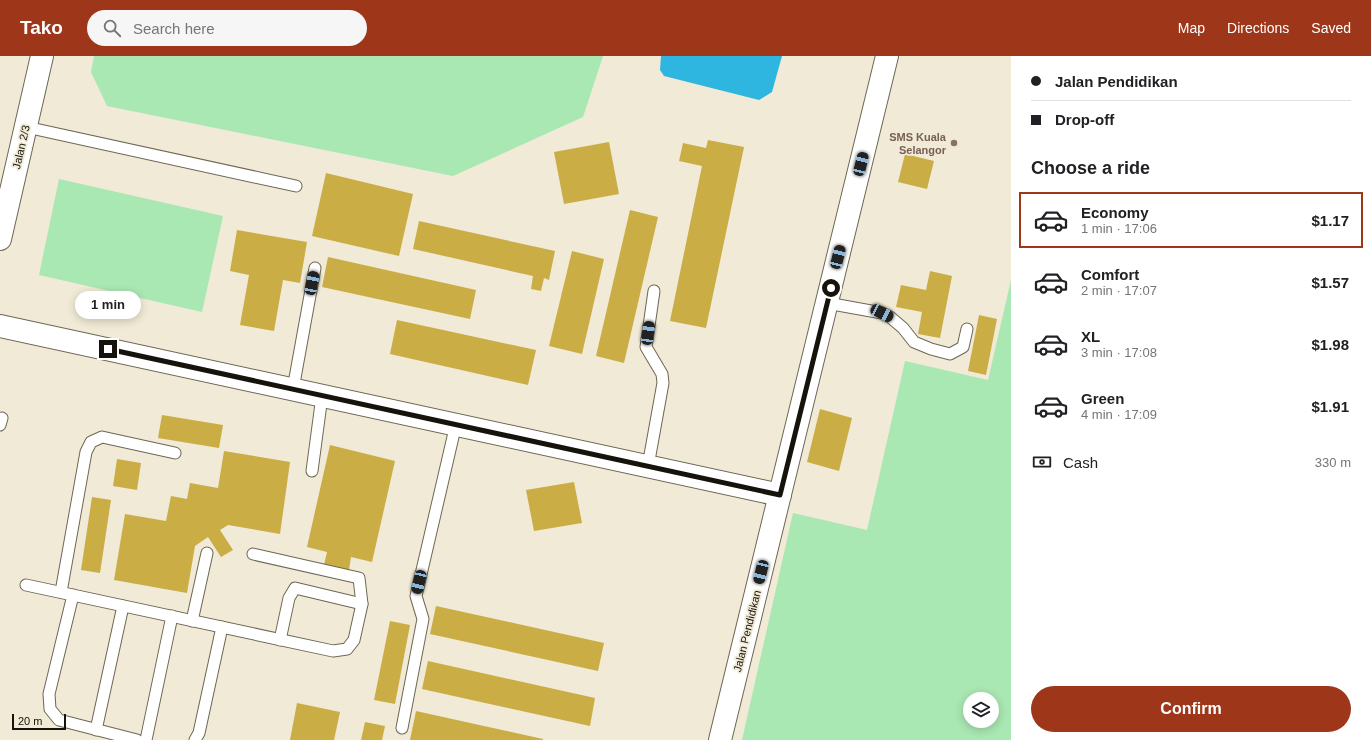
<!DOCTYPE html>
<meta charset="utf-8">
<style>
:root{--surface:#fff;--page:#f6f6f6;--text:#202124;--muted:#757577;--line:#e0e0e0;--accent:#9e3619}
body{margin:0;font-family:Arial,sans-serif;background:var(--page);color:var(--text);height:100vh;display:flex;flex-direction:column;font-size:15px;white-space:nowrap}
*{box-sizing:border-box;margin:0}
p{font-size:13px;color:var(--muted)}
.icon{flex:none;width:22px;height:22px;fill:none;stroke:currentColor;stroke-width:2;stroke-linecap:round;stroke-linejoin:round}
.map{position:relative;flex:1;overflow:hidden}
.details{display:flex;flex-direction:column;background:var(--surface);width:360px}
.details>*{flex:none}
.banner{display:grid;align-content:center;height:88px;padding:0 20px;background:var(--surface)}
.tools{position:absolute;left:963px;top:636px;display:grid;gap:8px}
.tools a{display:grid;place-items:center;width:36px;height:36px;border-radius:50%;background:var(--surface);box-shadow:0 2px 10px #0003;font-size:20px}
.scale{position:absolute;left:12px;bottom:10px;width:54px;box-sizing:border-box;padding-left:4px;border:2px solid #15130c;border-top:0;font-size:11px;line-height:14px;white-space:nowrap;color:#15130c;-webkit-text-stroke:3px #f0ead6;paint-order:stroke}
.end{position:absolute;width:18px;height:18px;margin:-9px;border:5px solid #15130c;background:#fff;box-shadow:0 0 0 2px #fff}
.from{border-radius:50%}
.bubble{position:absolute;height:28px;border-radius:14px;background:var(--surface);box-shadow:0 2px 10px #0003;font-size:13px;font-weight:600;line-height:28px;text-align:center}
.car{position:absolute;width:12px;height:24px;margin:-12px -6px;border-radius:5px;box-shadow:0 0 3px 1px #0007;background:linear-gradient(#222 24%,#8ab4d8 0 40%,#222 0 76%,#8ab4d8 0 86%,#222 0)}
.banner b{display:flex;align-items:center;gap:14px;height:38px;font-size:15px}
.banner b+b{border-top:1px solid var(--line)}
.banner i{width:10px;height:10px;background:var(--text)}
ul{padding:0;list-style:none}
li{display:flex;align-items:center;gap:12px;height:56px;margin:0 8px 6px;padding:0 12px;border:2px solid transparent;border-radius:0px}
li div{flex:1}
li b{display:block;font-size:15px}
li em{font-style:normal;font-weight:600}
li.on{border-color:var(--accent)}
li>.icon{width:36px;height:36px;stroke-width:1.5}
h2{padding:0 20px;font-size:18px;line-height:48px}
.pay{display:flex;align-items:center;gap:10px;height:44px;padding:0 20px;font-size:15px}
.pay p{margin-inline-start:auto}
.action{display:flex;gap:8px;margin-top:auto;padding:8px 20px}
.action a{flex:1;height:46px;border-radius:24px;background:var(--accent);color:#fff;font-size:16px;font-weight:600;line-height:46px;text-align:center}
header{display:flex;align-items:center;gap:24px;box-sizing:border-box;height:56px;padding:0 20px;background:var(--accent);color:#fff}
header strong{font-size:19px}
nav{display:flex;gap:22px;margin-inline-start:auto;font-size:14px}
.search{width:280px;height:36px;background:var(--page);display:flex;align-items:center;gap:10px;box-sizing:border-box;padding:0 14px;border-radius:22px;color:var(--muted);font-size:15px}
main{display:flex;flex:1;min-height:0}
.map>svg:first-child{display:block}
.green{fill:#a9e7b3;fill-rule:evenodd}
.water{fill:#2eb5e0}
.building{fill:#cbad46}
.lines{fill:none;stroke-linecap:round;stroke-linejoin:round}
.lane-casing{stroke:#6d6755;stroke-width:13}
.street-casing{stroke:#6d6755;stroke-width:24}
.secondary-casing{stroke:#6d6755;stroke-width:24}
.lane{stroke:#fff;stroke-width:11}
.street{stroke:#fff;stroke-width:22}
.secondary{stroke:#fff;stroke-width:22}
.route{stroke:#15130c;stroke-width:5}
.education-dot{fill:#8d6e63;stroke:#f0ead6;stroke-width:1.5}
.labels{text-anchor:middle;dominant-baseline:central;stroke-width:3.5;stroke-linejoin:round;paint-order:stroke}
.education-label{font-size:11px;font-weight:bold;fill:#785e54;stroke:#f0ead6;text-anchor:end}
.street-label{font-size:11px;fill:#15130c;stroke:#f0ead6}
</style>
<header>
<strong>Tako</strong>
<div class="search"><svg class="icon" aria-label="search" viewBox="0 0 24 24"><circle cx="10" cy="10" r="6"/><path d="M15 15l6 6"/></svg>Search here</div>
<nav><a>Map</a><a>Directions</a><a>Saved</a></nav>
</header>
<main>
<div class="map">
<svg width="1011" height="684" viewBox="0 0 1011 684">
<rect width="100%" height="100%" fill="#f0ead6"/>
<g class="green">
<path d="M94,0h509l-20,61 -130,59 -346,-70 -16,-34z"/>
<path d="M59,123l164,37 -21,96 -163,-37z"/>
<path d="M1011,224v460h-269l51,-227 74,17 38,-169 83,19zM970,643h22v22h-22z"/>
</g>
<path class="water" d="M661,0h121l-10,36 -13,8 -95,-24 -4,-6z"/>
<g class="building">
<path d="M708,84l36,7 -38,181 -36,-7 32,-155 -23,-5 4,-18 23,5z"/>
<path d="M609,86l10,52 -55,10 -10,-52z"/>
<path d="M905,98l29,7 -7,28 -29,-7z"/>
<path d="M326,117l87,21 -14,62 -87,-20z"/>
<path d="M630,154l28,7 -34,146 -28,-7z"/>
<path d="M419,165l136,30 -6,29 -5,-2 -3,13 -10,-2 2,-13 -120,-27z"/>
<path d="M237,174l70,12 -7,41 -17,-3 -9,51 -34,-6 9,-50 -19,-4z"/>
<path d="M572,195l32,8 -22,95 -33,-8z"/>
<path d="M328,201l148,33 -6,29 -148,-32z"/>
<path d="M930,215l22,5 -12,62 -22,-4 4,-22 -26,-5 5,-22 25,5z"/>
<path d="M979,259l18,4 -11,56 -18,-4z"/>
<path d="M397,264l139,30 -8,35 -138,-31z"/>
<path d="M820,353l32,9 -13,53 -32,-9z"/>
<path d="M162,359l61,10 -4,23 -61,-10z"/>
<path d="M330,389l65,16 -23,101 -21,-5 -2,13 -25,-5 3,-13 -20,-5z"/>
<path d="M224,395l66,11 -10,72 -52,-9 -8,5 13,20 -12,7 -13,-20 -13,9 -8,47 -73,-13 11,-66 41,7 5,-25 16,3 3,-16 28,5z"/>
<path d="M117,403l24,4 -4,27 -24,-4z"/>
<path d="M574,426l8,41 -48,8 -8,-41z"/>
<path d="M92,441l19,3 -11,73 -19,-3z"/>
<path d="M436,550l168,37 -6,28 -168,-37z"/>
<path d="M390,565l20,4 -15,79 -21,-4z"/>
<path d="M428,605l167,37 -5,28 -168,-37z"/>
<path d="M297,647l43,9 -6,28h-44z"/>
<path d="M416,655l127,28v1h-133z"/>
<path d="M365,666l20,4 -3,14h-21z"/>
</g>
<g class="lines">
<g class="lane-casing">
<g id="lane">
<path d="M26,71l270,59"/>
<path d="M827,247l55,10 8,4 13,11 11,14 17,7 19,5 13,-7 4,-18"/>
<path d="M293,333l22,-121"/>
<path d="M0,369l2,-7"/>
<path d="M648,410l15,-83 -1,-9 -16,-27 8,-56"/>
<path d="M312,415l10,-75"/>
<path d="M26,529l307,66 14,-2 7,-9 8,-36 -3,-26 -106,-24"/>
<path d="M61,536l25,-140 5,-10 11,-5 73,16"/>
<path d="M73,539l-24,99 1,15 9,11 78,20"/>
<path d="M192,565l15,-68"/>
<path d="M280,584l9,-42 6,-10 67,16"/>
<path d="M402,672l21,-109 -7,-23 40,-172"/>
<path d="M96,674l27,-124"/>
<path d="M146,684l26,-124"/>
<path d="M195,684l4,-7 23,-106"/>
</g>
</g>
<g class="street-casing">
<g id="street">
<path d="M0,183l42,-183"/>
<path d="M0,270l780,169"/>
</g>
</g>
<g class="secondary-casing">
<path id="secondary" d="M720,684l167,-684"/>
</g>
<use href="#lane" class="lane"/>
<use href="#street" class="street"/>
<use href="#secondary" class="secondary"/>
</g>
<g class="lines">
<path class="route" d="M108,293l672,146 51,-207"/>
</g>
<circle class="education-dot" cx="954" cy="87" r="4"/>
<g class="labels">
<g class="education-label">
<text x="946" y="81">SMS Kuala<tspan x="946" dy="13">Selangor</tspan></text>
</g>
<g class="street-label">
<text transform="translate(21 91) rotate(-77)">Jalan 2/3</text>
<text transform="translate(747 575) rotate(-76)">Jalan Pendidikan</text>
</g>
</g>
</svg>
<div class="tools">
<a><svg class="icon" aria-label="layers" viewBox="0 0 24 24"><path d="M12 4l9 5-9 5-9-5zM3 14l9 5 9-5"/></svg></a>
</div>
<div class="scale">20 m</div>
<i class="end from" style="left:831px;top:232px"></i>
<i class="end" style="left:108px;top:293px"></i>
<div class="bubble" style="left:75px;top:235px;width:66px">1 min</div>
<i class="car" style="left:861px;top:108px;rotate:14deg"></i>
<i class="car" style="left:838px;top:201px;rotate:14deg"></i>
<i class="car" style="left:312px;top:227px;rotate:11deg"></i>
<i class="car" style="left:882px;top:257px;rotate:117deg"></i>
<i class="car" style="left:648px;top:277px;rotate:8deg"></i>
<i class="car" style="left:761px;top:516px;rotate:194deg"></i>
<i class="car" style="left:419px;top:526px;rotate:193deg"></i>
</div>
<section class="details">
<div class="banner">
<b><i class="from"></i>Jalan Pendidikan</b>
<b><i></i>Drop-off</b>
</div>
<h2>Choose a ride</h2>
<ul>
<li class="on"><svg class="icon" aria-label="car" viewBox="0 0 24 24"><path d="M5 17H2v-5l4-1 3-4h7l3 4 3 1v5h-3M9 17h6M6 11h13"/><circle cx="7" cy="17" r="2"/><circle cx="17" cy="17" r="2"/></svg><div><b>Economy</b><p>1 min · 17:06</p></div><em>$1.17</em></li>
<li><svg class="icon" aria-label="car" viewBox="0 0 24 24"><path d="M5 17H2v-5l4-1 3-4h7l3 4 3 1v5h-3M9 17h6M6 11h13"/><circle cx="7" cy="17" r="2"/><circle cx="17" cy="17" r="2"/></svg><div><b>Comfort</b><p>2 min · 17:07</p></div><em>$1.57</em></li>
<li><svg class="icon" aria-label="car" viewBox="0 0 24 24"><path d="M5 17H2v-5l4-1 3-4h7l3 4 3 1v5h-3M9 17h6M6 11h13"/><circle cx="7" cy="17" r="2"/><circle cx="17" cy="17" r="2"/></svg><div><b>XL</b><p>3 min · 17:08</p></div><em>$1.98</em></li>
<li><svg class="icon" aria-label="car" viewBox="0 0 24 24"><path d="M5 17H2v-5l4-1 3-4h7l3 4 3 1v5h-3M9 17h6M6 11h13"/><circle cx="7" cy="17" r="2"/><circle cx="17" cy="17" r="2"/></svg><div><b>Green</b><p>4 min · 17:09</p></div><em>$1.91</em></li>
</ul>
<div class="pay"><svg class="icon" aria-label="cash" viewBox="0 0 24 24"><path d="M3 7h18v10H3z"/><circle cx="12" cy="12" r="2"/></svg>Cash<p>330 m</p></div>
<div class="action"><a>Confirm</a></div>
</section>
</main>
